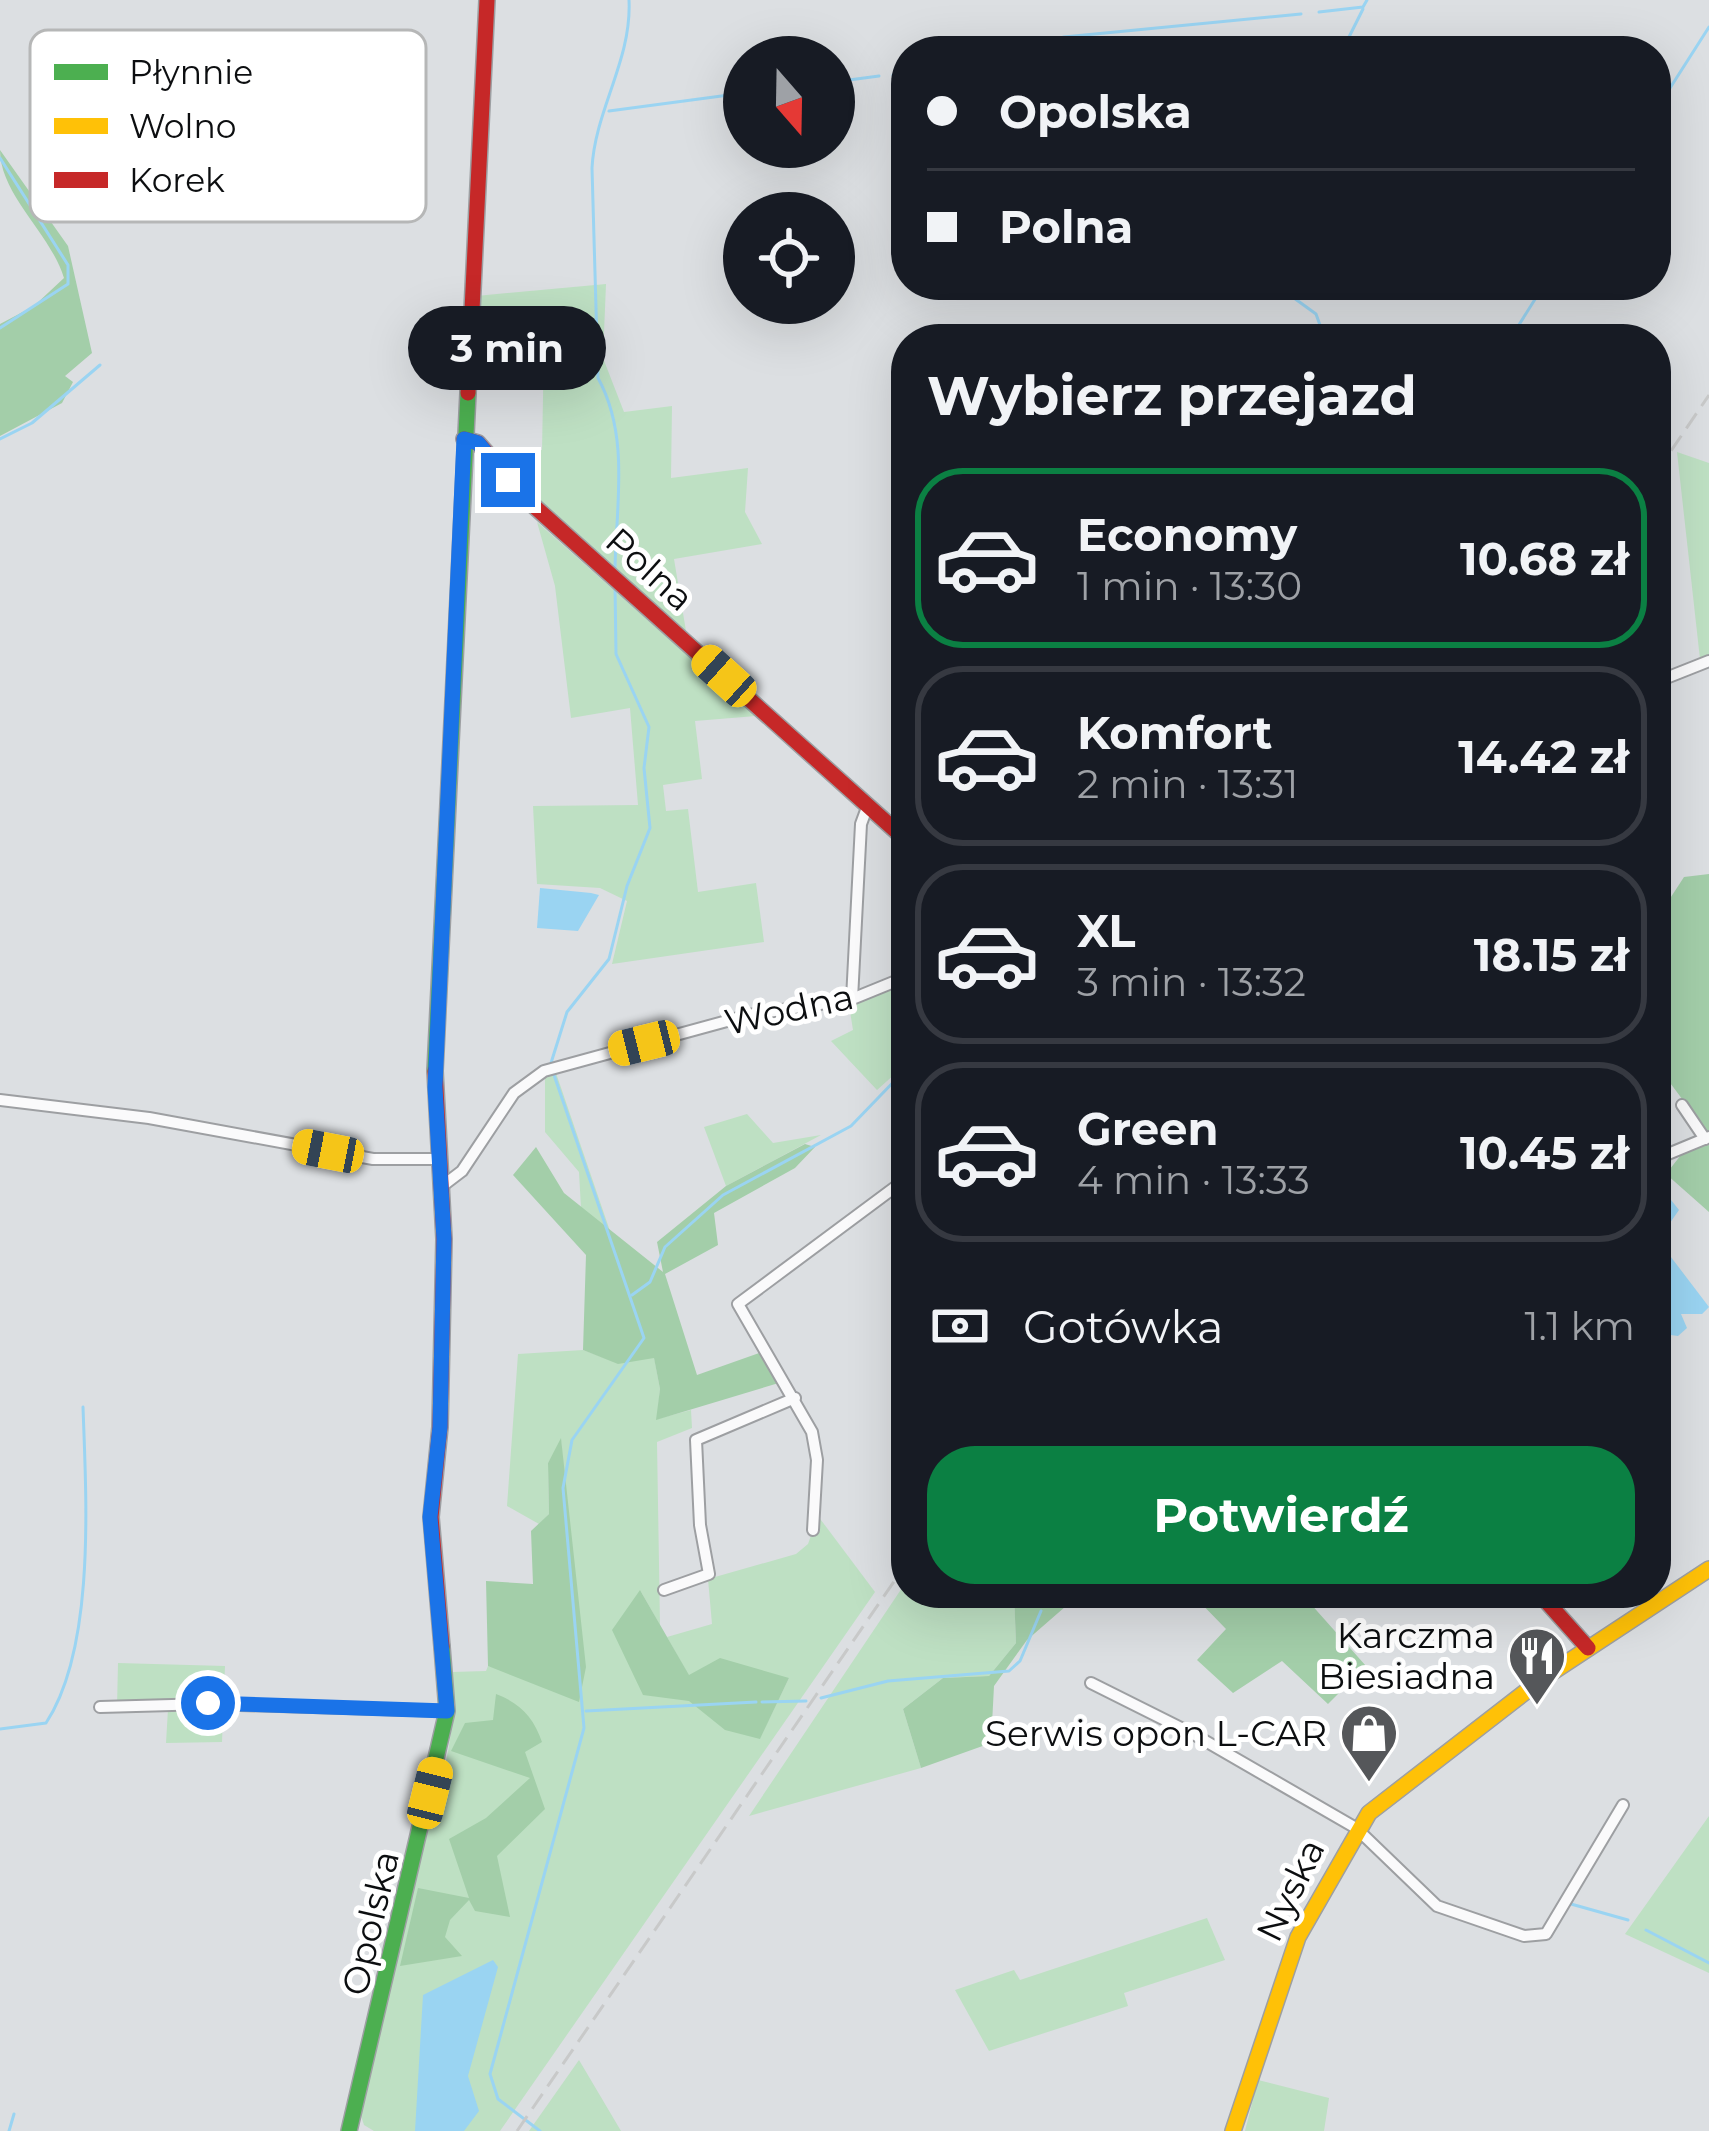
<!DOCTYPE html>
<html lang="pl">
<meta charset="utf-8">
<style>
:root{--surface:#171b24;--page:#242831;--text:#f1f3f6;--muted:#9ea1a6;--line:#363941;--accent:#0b8043}
body{margin:0;font-family:Montserrat,sans-serif;background:var(--page);color:var(--text);height:100vh;display:flex;flex-direction:column;font-size:45px;white-space:nowrap}
*{box-sizing:border-box;margin:0}
p{font-size:39px;color:var(--muted)}
.icon{flex:none;width:66px;height:66px;fill:none;stroke:currentColor;stroke-width:2;stroke-linecap:round;stroke-linejoin:round}
.map{position:relative;flex:1;overflow:hidden}
.details{position:absolute;left:891px;top:324px;width:780px;height:1284px;display:flex;flex-direction:column;background:var(--surface);border-radius:48px;box-shadow:0 12px 48px #0002}
.details>*{flex:none}
.guide{position:absolute;left:891px;top:36px;width:780px;height:264px;border-radius:48px;box-shadow:0 12px 48px #0002;display:grid;align-content:center;height:264px;padding:0 36px;background:var(--surface)}
.needle{width:78px;rotate:160deg}
.controls{position:absolute;left:723px;top:36px;display:grid;gap:24px}
.controls a{display:grid;place-items:center;width:132px;height:132px;border-radius:50%;background:var(--surface);box-shadow:0 12px 48px #0002;font-size:60px}
.end{position:absolute;width:54px;height:54px;margin:-27px;border:15px solid #1a73e8;background:#fff;box-shadow:0 0 0 6px #fff}
.from{border-radius:50%}
.bubble{position:absolute;height:84px;border-radius:42px;background:var(--surface);box-shadow:0 12px 48px #0002;font-size:39px;font-weight:700;line-height:84px;text-align:center}
.car{position:absolute;width:36px;height:72px;margin:-36px -18px;border-radius:15px;box-shadow:0 0 9px 3px #0007;background:linear-gradient(#f5c518 24%,#345 0 40%,#f5c518 0 76%,#345 0 86%,#f5c518 0)}
.guide b{display:flex;align-items:center;gap:42px;height:114px;font-size:45px}
.guide b+b{border-top:3px solid var(--line)}
.guide i{width:30px;height:30px;background:var(--text)}
ul{padding:0;list-style:none}
li{display:flex;align-items:center;gap:36px;height:180px;margin:0 24px 18px;padding:0 12px;border:6px solid var(--line);border-radius:48px}
li div{flex:1}
li b{display:block;font-size:45px}
li em{font-style:normal;font-weight:700}
li.current{border-color:var(--accent)}
li>.icon{width:108px;height:108px;stroke-width:1.5}
h2{padding:0 36px;font-size:54px;line-height:144px}
.pay{display:flex;align-items:center;gap:30px;height:132px;padding:0 36px;font-size:45px}
.pay p{margin-inline-start:auto}
.button{display:flex;gap:24px;margin-top:auto;padding:24px 36px}
.button a{flex:1;height:138px;border-radius:48px;background:var(--accent);color:#fff;font-size:48px;font-weight:700;line-height:138px;text-align:center}
.map>svg:first-child{display:block}
.green{fill:#bee0c3}
.forest{fill:#a3cea9}
.water{fill:#9ad4f2}
.lines{fill:none;stroke-linecap:round;stroke-linejoin:round}
.stream{stroke:#9ad4f2;stroke-width:3}
.street-casing{stroke:#9d9fa2;stroke-width:14}
.fast-casing{stroke:#9d9fa2;stroke-width:18}
.slow-casing{stroke:#9d9fa2;stroke-width:18}
.jam-casing{stroke:#9d9fa2;stroke-width:18}
.street{stroke:#fafafb;stroke-width:10}
.fast{stroke:#4caf50;stroke-width:15}
.slow{stroke:#ffc107;stroke-width:15}
.jam{stroke:#c62828;stroke-width:15}
.rail{stroke:#c8c9c9;stroke-width:3;stroke-dasharray:18 9;stroke-linecap:butt}
.route{stroke:#1a73e8;stroke-width:15}
.labels{text-anchor:middle;dominant-baseline:central;stroke-width:10;stroke-linejoin:round;paint-order:stroke}
.street-label{font-size:36px;fill:#0c0e10;stroke:#fff}
.poi-label{font-size:36px;fill:#0c0e10;stroke:#fff;text-anchor:end}
.key{fill:#fff;stroke:#b6b7b7;stroke-width:3}
.key-label{font-size:33px;fill:#0c0e10}
</style>
<div class="map">
<svg width="1709" height="2131" viewBox="0 0 1709 2131">
<rect width="100%" height="100%" fill="#dcdfe2"/>
<g class="green">
<path d="M606,284l-3,74 21,54 48,-6 -1,72 77,-10 -3,44 17,32 -88,15 12,72 -166,-146 -20,-29 42,-6 2,-105 -71,11 3,-60z"/>
<path d="M1677,452l32,11v193l-9,3z"/>
<path d="M537,522l219,194 -61,5 7,58 -39,6 3,26 22,-2 10,83 58,-9 8,59 -152,22 15,-63 -27,-13 -63,-4 -4,-78 105,-1 -8,-97 -59,10 -16,-132z"/>
<path d="M906,983v81l-29,26 -46,-49 22,-11 -4,-25z"/>
<path d="M556,1073l55,161 -30,-26 -2,-36 -34,-40v-54z"/>
<path d="M747,1114l26,29 48,-8 -95,51 -22,-59z"/>
<path d="M583,1350l35,13 36,-6 6,32 -3,30 34,-9 1,18 -35,14 3,183 -20,-35c30,69 40,130 120,148l29,-60 -100,-2 -22,-39 45,-13 -4,-45 88,-25 12,-10 10,-28 57,76 -375,539h-126l-10,-6 -4,-12 63,-285c24,-51 33,-100 29,-156l34,-1 2,-5 95,11 -22,-236 -13,22 1,51 -10,10 -32,-18 11,-152z"/>
<path d="M906,1582v11h81l9,9 18,-9 2,50 -27,33 -46,2 -40,31 18,59 -172,48z"/>
<path d="M118,1663l107,3 -3,76 -56,1 2,-34 -51,-2z"/>
<path d="M1709,1816v157l-84,-39z"/>
<path d="M1207,1918l18,42 -101,33 4,13 -139,45 -34,-61 59,-20 6,10z"/>
<path d="M579,2060l42,71h-92z"/>
<path d="M1258,2080l71,18 -5,33h-79z"/>
</g>
<g class="forest">
<path d="M0,150l68,96 24,107 -27,23 8,6 -11,21 -62,33v-112l34,-18 30,-28c-13,-44 -64,-83 -64,-128z"/>
<path d="M1709,874v338l-43,-38 37,-47 -47,-63v-144l28,-43z"/>
<path d="M805,1144l10,3 -20,21 -81,45 4,32 -53,29 32,101 65,-23 20,30 -126,38 4,-31 -6,-31 -36,6 -35,-14 3,-95 -73,-80 23,-28 28,46 99,79 -6,-30 69,-56z"/>
<path d="M561,1438l25,229 -7,35 -91,-36 -2,-85 47,3 -2,-53 18,-17 -1,-51z"/>
<path d="M640,1590l49,85 31,-17 69,20 -29,61 -35,-9 -36,-29 -46,-6 -31,-65z"/>
<path d="M1014,1593h67l-54,47 -33,46 -3,57 -70,25 -18,-59 40,-31 46,-2 27,-33z"/>
<path d="M1191,1593h110l65,73 -38,38 -46,-43 -49,32 -36,-33 29,-31z"/>
<path d="M496,1694c24,9 38,24 46,48l-17,10 20,57 -48,47 13,61 -35,-6 -6,-11 -19,20 -5,17 17,19 -62,10 18,-78 51,10 -20,-59 37,-21 44,-40 -79,-27 14,-28 28,-3z"/>
</g>
<g class="water">
<path d="M540,888l51,5 8,2 -21,36 -41,-3z"/>
<path d="M1656,1181l23,29 -21,30 51,67 -7,7h-21l6,14 -9,8 -22,-3z"/>
<path d="M493,1960l5,7 -30,109 11,35 -15,20h-49l8,-136z"/>
</g>
<g class="lines">
<g class="stream">
<path d="M1319,12l44,-5 4,-7"/>
<path d="M1016,51l48,-14 237,-23"/>
<path d="M1342,51l21,-42"/>
<path d="M893,75l13,-2"/>
<path d="M834,82l45,-6"/>
<path d="M1656,110l53,-83"/>
<path d="M609,111l135,-18"/>
<path d="M0,158l68,107v19l-68,44"/>
<path d="M1276,285l40,29 9,25"/>
<path d="M1510,339l34,-54"/>
<path d="M0,439l32,-16 68,-58"/>
<path d="M615,569c1,-64 15,-133 -17,-191l-6,-210c3,-58 40,-108 37,-168"/>
<path d="M551,1063l16,-51 42,-53 18,-73 23,-58 -6,-60 5,-41 -33,-73 -1,-69"/>
<path d="M632,1295l18,-13 15,-35 58,-52 128,-69 55,-57"/>
<path d="M821,1698l67,-17 121,-10 11,-10 21,-50"/>
<path d="M762,1702l44,-1"/>
<path d="M586,1711l170,-9"/>
<path d="M0,1729l46,-6c50,-76 40,-227 37,-316"/>
<path d="M1571,1904l57,16"/>
<path d="M1646,1930l63,33"/>
<path d="M9,2131l5,-17"/>
<path d="M540,2131l-42,-32 -8,-25 94,-346 -21,-240 9,-48 72,-102 -91,-266"/>
</g>
<g class="street-casing">
<g id="street">
<path d="M1656,682l53,-21"/>
<path d="M852,999l9,-175 7,-19"/>
<path d="M0,1100l149,18 224,41h64"/>
<path d="M1682,1105l23,34"/>
<path d="M1656,1159l53,-22"/>
<path d="M441,1187l21,-16 52,-78 30,-22 205,-56 103,-16 54,-22"/>
<path d="M813,1530l4,-70 -5,-28 -74,-128 168,-125"/>
<path d="M664,1590l45,-16 -9,-49 -4,-85 99,-42"/>
<path d="M1091,1683l104,52 161,93 81,78 87,30 22,-2 77,-129"/>
<path d="M100,1707l108,-3 239,7"/>
</g>
</g>
<g class="fast-casing">
<g id="fast">
<path d="M435,1071l33,-678"/>
<path d="M349,2131l98,-420 -5,-64"/>
</g>
</g>
<g class="slow-casing">
<path id="slow" d="M1233,2131l65,-194 71,-124 173,-134 167,-110"/>
</g>
<g class="jam-casing">
<g id="jam">
<path d="M468,393l19,-393"/>
<path d="M464,439l14,4 57,64 371,333"/>
<path d="M435,1071l9,168 -4,188 -9,90 11,130"/>
<path d="M1539,1593l49,55"/>
</g>
</g>
<use href="#street" class="street"/>
<use href="#fast" class="fast"/>
<use href="#slow" class="slow"/>
<use href="#jam" class="jam"/>
<g class="rail">
<path d="M1656,473l53,-78"/>
<path d="M517,2131l389,-567"/>
</g>
</g>
<g class="lines">
<path class="route" d="M208,1703l239,8 -17,-194 10,-90 4,-188 -9,-152 29,-648 14,4 30,37"/>
</g>
<defs>
<g id="restaurant-pin" transform="scale(3)"><path d="M0 17L-7.5 6A9.5 9.5 0 1 1 7.5 6Z" fill="#55575a" stroke="#fff"/><path d="M-5-6h1v4h1v-4h1v4h1v-4h1v5L-1.5 .5V6h-2V.5L-5-1ZM5-6V6H3V1.5H1.5Q1.5-4 5-6Z" fill="#fff"/></g>
<g id="shop-pin" transform="scale(3)"><path d="M0 17L-7.5 6A9.5 9.5 0 1 1 7.5 6Z" fill="#55575a" stroke="#fff"/><path d="M-5-2.5h2.3a2.7 3.5 0 0 1 5.4 0H5L5.5 6h-11ZM-1.5-2.5h3a1.5 2.3 0 0 0-3 0Z" fill="#fff"/></g>
</defs>
<g fill-rule="evenodd">
<use href="#restaurant-pin" x="1537" y="1656"/>
<use href="#shop-pin" x="1369" y="1733"/>
</g>
<g class="labels">
<g class="street-label">
<text transform="translate(650 569) rotate(42)">Polna</text>
<text transform="translate(789 1009) rotate(-12)">Wodna</text>
<text transform="translate(1290 1890) rotate(-64)">Nyska</text>
<text transform="translate(370 1923) rotate(-77)">Opolska</text>
</g>
<g class="poi-label">
<text x="1495" y="1635">Karczma<tspan x="1495" dy="41">Biesiadna</tspan></text>
<text x="1327" y="1733">Serwis opon L-CAR</text>
</g>
</g>
<rect x="30" y="30" width="396" height="192" rx="18" class="key"/>
<rect x="54" y="64" width="54" height="16" fill="#4caf50"/>
<rect x="54" y="118" width="54" height="16" fill="#ffc107"/>
<rect x="54" y="172" width="54" height="16" fill="#c62828"/>
<g class="key-label">
<text x="129" y="84">Płynnie</text>
<text x="129" y="138">Wolno</text>
<text x="129" y="192">Korek</text>
</g>
</svg>
<div class="controls">
<a><svg class="needle" viewBox="-14 -14 28 28"><path d="M0-13l5 13h-10z" fill="#e53935"/><path d="M0 13l5-13h-10z" fill="#9ea1a6"/></svg></a>
<a><svg class="icon" aria-label="locate" viewBox="0 0 24 24"><circle cx="12" cy="12" r="6"/><path d="M12 2v4M12 18v4M2 12h4M18 12h4"/></svg></a>
</div>
<i class="end from" style="left:208px;top:1703px"></i>
<i class="end" style="left:508px;top:480px"></i>
<div class="bubble" style="left:408px;top:306px;width:198px">3 min</div>
<i class="car" style="left:724px;top:676px;rotate:312deg"></i>
<i class="car" style="left:644px;top:1043px;rotate:256deg"></i>
<i class="car" style="left:328px;top:1151px;rotate:281deg"></i>
<i class="car" style="left:430px;top:1793px;rotate:14deg"></i>
<div class="guide">
<b><i class="from"></i>Opolska</b>
<b><i></i>Polna</b>
</div>
<section class="details">
<h2>Wybierz przejazd</h2>
<ul>
<li class="current"><svg class="icon" aria-label="car" viewBox="0 0 24 24"><path d="M5 17H2v-5l4-1 3-4h7l3 4 3 1v5h-3M9 17h6M6 11h13"/><circle cx="7" cy="17" r="2"/><circle cx="17" cy="17" r="2"/></svg><div><b>Economy</b><p>1 min · 13:30</p></div><em>10.68 zł</em></li>
<li><svg class="icon" aria-label="car" viewBox="0 0 24 24"><path d="M5 17H2v-5l4-1 3-4h7l3 4 3 1v5h-3M9 17h6M6 11h13"/><circle cx="7" cy="17" r="2"/><circle cx="17" cy="17" r="2"/></svg><div><b>Komfort</b><p>2 min · 13:31</p></div><em>14.42 zł</em></li>
<li><svg class="icon" aria-label="car" viewBox="0 0 24 24"><path d="M5 17H2v-5l4-1 3-4h7l3 4 3 1v5h-3M9 17h6M6 11h13"/><circle cx="7" cy="17" r="2"/><circle cx="17" cy="17" r="2"/></svg><div><b>XL</b><p>3 min · 13:32</p></div><em>18.15 zł</em></li>
<li><svg class="icon" aria-label="car" viewBox="0 0 24 24"><path d="M5 17H2v-5l4-1 3-4h7l3 4 3 1v5h-3M9 17h6M6 11h13"/><circle cx="7" cy="17" r="2"/><circle cx="17" cy="17" r="2"/></svg><div><b>Green</b><p>4 min · 13:33</p></div><em>10.45 zł</em></li>
</ul>
<div class="pay"><svg class="icon" aria-label="cash" viewBox="0 0 24 24"><path d="M3 7h18v10H3z"/><circle cx="12" cy="12" r="2"/></svg>Gotówka<p>1.1 km</p></div>
<div class="button"><a>Potwierdź</a></div>
</section>
</div>
